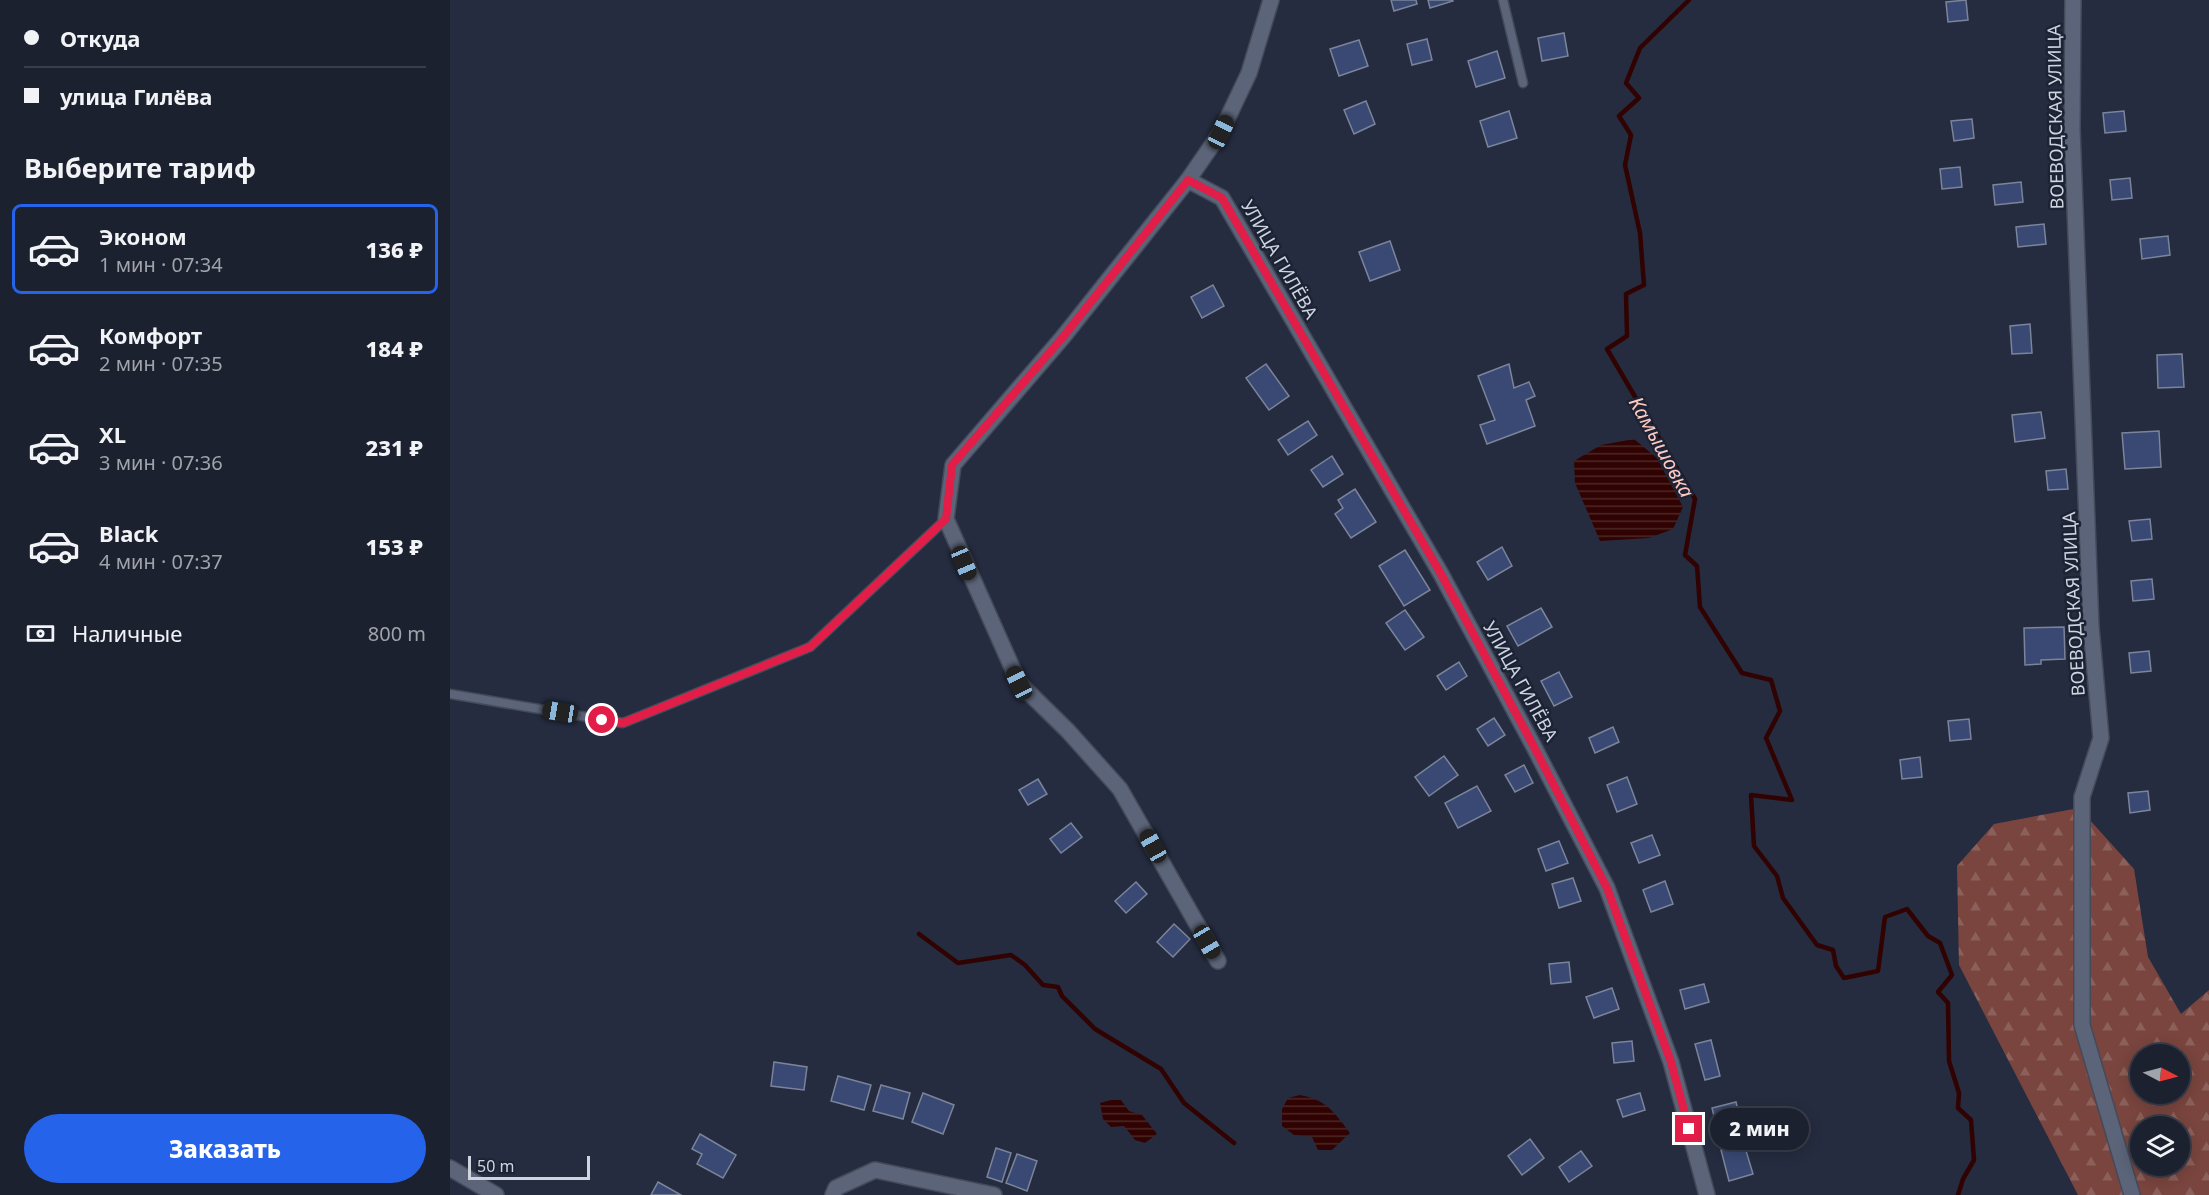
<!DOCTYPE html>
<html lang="ru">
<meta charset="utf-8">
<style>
:root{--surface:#1c212f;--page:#252937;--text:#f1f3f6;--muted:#a0a3aa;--line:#3a3e4b;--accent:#2563eb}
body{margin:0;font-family:"Noto Sans",sans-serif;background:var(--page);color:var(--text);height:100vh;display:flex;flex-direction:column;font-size:22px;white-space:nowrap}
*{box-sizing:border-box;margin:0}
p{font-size:20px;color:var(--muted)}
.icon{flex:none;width:33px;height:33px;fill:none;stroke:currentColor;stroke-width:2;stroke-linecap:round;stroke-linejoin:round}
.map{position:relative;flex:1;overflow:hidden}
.sheet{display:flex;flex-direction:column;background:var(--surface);width:450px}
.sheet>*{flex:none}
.guide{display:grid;align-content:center;height:132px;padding:0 24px;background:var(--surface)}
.needle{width:39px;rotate:96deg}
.buttons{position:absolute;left:1680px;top:1044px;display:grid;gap:12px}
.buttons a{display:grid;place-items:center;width:60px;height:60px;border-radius:50%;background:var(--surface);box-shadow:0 3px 15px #0003,0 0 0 2px var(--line);font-size:30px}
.scale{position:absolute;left:18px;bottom:15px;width:122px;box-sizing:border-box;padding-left:6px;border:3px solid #ced4e0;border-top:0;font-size:16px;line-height:21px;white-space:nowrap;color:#ced4e0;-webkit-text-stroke:4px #1c2334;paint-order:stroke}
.end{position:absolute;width:27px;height:27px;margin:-14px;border:8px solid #e11d48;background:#fff;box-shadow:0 0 0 3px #fff}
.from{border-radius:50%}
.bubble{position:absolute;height:42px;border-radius:21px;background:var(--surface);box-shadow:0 3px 15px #0003,0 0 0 2px var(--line);font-size:20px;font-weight:800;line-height:42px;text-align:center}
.car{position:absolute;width:18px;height:36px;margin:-18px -9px;border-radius:8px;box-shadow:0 0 4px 2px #0007;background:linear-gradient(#222 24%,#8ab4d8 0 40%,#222 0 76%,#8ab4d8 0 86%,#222 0)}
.guide b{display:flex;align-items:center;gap:21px;height:57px;font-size:22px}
.guide b+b{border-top:2px solid var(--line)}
.guide i{width:15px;height:15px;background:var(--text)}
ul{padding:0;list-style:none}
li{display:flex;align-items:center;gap:18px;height:90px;margin:0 12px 9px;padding:0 12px;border:3px solid transparent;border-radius:9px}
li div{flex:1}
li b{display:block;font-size:22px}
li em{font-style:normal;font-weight:800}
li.selected{border-color:var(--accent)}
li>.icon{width:54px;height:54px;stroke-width:1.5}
h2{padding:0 24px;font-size:27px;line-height:72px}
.pay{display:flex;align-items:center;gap:15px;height:66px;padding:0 24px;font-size:22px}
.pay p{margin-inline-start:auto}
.button{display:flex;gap:12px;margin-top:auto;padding:12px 24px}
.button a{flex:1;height:69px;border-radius:36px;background:var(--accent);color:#fff;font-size:24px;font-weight:800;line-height:69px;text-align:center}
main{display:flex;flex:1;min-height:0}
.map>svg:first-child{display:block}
.forest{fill:url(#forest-firs);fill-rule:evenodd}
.water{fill:url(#water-rules)}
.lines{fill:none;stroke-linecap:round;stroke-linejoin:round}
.stream{stroke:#300302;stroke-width:4.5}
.building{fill:#394973;stroke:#7b849a;stroke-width:1.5}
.lane-casing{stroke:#444a59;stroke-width:11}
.street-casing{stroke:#444a59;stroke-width:18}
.lane{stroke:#5b6478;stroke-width:8}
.street{stroke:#5b6478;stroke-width:15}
.route{stroke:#e11d48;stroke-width:8}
.labels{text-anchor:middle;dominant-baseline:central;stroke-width:5;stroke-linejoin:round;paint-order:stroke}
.street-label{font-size:18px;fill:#ced4e0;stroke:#1c2334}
.water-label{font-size:20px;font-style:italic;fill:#fec9c1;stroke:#1c2334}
</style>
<main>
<section class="sheet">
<div class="guide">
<b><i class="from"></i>Откуда</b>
<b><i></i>улица Гилёва</b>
</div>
<h2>Выберите тариф</h2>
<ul>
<li class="selected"><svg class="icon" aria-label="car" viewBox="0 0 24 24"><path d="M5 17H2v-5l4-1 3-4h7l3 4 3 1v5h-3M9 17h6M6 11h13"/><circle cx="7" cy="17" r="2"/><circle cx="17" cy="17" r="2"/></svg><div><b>Эконом</b><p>1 мин · 07:34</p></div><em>136 ₽</em></li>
<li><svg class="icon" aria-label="car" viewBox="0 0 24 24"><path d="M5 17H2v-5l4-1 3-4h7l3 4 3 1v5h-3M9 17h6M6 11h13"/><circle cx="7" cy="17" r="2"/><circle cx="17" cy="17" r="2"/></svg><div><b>Комфорт</b><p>2 мин · 07:35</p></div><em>184 ₽</em></li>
<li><svg class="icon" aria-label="car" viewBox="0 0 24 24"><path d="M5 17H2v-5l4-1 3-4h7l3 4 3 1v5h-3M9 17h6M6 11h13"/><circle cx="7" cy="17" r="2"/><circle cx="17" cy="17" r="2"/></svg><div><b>XL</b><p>3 мин · 07:36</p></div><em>231 ₽</em></li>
<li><svg class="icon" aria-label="car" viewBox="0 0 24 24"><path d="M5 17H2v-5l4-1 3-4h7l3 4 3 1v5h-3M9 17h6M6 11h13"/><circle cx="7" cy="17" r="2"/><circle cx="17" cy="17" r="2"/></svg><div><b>Black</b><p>4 мин · 07:37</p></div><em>153 ₽</em></li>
</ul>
<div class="pay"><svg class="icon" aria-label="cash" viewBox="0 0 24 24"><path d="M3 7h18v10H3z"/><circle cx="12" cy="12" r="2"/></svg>Наличные<p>800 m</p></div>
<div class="button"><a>Заказать</a></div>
</section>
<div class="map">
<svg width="1759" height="1195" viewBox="0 0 1759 1195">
<defs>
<pattern id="forest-firs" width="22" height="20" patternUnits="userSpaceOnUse" patternTransform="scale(1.5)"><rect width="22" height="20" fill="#79453e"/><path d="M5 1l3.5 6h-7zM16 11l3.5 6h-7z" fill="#8b5f5a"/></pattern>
<pattern id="water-rules" width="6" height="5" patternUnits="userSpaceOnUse" patternTransform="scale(1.5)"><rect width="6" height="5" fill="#300302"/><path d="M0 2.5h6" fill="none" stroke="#4d2727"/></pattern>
</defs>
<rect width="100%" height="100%" fill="#252c3f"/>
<path class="forest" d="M1629,808l55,61 14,88 33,57 28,-24v205h-131l-119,-230 -2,-99 37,-42zM1690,1054h40v40h-40zM1690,1126h40v40h-40z"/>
<g class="water">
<path d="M1184,439l23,19 26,49 -10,22 -24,9 -49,3 -25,-58 -1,-22 27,-16z"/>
<path d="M850,1095c27,5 34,17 50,38l-18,17h-14l-6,-13 -18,-2 -12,-9v-17l6,-11z"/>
<path d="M661,1100h10l8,11 13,4 15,19 -12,9 -10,-3 -11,-14 -13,1 -8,-8 -3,-16z"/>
</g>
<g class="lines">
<g class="stream">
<path d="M1239,0l-49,48 -14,35 13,15 -20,18 12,19 -6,30 15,68 4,52 -18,9 1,42 -20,13 88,150 -10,56 12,11 3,41 42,66 29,7 9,31 -14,27 26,62 -41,-5 3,51 23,30 6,22 34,47 16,5 3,16 8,12 34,-7 7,-54 22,-8 21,27 12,7 12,32 -14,17 10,11 1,58 10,32 -1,15 13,12 3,40 -11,19 -5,16"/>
<path d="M469,934l39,29 53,-8 14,10 18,20 15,2 4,9 33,33 66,40 23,34 50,40"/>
</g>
</g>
<g class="building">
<path d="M941,0h25l1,4 -23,7z"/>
<path d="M978,0h24l1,1 -23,7z"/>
<path d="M1516,0l2,20 -20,2 -2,-20z"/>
<path d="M1114,33l4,23 -26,5 -4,-23z"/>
<path d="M977,39l5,21 -20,5 -5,-21z"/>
<path d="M909,40l9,26 -29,10 -9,-27z"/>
<path d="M1047,51l8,27 -29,9 -8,-26z"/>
<path d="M916,101l9,23 -21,10 -10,-24z"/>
<path d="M1059,111l8,27 -29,9 -8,-26z"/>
<path d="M1674,111l2,20 -21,2 -2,-20z"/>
<path d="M1522,119l2,19 -20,3 -3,-20z"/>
<path d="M1510,167l2,20 -20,2 -2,-20z"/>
<path d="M1680,178l2,20 -20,2 -2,-20z"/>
<path d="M1571,182l2,20 -28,3 -2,-20z"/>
<path d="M1594,224l2,20 -28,3 -2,-20z"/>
<path d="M1718,236l2,19 -28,4 -2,-20z"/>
<path d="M940,241l10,29 -30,11 -11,-29z"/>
<path d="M763,285l11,21 -22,12 -11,-21z"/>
<path d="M1580,324l2,29 -20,1 -2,-28z"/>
<path d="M1732,354l2,33 -26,1 -1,-33z"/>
<path d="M816,364l23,32 -20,14 -23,-32z"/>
<path d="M1059,364l5,24 15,-6 6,14 -9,4 9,26 -48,18 -7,-19 15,-5 -17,-44z"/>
<path d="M1591,412l4,26 -30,4 -3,-27z"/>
<path d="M858,421l9,14 -29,20 -10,-15z"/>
<path d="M1709,431l2,36 -36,2 -3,-36z"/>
<path d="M882,456l11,18 -20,13 -12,-17z"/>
<path d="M1616,469l2,20 -20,1 -2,-19z"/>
<path d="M905,489l21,33 -25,16 -16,-24 8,-6 -5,-8z"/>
<path d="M1700,519l2,20 -20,2 -3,-20z"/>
<path d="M1052,547l10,19 -24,14 -11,-18z"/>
<path d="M955,550l25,40 -26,16 -25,-40z"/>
<path d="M1702,579l2,20 -21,2 -2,-20z"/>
<path d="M1091,608l11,19 -34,19 -11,-20z"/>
<path d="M955,610l19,27 -19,13 -19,-27z"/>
<path d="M1614,627l1,32 -24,1v4l-16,1 -1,-37z"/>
<path d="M1699,651l2,20 -20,2 -2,-20z"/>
<path d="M1009,662l8,14 -21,14 -9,-14z"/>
<path d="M1109,672l13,25 -18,9 -13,-25z"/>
<path d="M1044,718l11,17 -17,11 -11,-17z"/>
<path d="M1519,719l2,20 -21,2 -2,-20z"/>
<path d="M1163,727l6,15 -24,11 -6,-15z"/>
<path d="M994,756l14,19 -29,21 -14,-19z"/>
<path d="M1470,757l2,20 -20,2 -2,-19z"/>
<path d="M1074,765l9,18 -18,9 -10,-17z"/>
<path d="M1177,777l10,27 -20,8 -10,-27z"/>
<path d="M588,779l9,15 -19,11 -9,-15z"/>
<path d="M1027,786l14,25 -33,17 -13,-25z"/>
<path d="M1698,791l2,19 -20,3 -2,-20z"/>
<path d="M621,823l11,14 -21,16 -11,-14z"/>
<path d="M1202,835l8,20 -21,8 -8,-20z"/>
<path d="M1109,841l9,22 -22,8 -8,-22z"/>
<path d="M1123,878l8,23 -22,7 -7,-24z"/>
<path d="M1215,881l8,23 -22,8 -8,-22z"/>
<path d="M686,882l11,12 -21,19 -11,-12z"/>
<path d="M724,924l16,15 -17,18 -16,-15z"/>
<path d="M1119,962l2,20 -20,2 -2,-20z"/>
<path d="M1254,984l5,18 -24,7 -5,-19z"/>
<path d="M1162,988l7,21 -25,9 -8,-21z"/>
<path d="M1261,1040l9,36 -15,4 -10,-36z"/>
<path d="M1182,1041l2,20 -20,2 -2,-20z"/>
<path d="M324,1062l33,5 -3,23 -33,-4z"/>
<path d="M388,1076l33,9 -7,25 -33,-9z"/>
<path d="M431,1085l29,8 -7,26 -30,-8z"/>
<path d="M473,1093l31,12 -11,29 -31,-12z"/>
<path d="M1190,1093l5,17 -22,7 -6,-17z"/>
<path d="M1286,1102l5,20 -24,6 -5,-20z"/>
<path d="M250,1134l36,21 -13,23 -26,-14 5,-10 -10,-5z"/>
<path d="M1080,1139l14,19 -22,17 -14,-19z"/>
<path d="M1294,1144l9,30 -24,7 -8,-31z"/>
<path d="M546,1148l15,5 -9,29 -15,-5z"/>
<path d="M1131,1151l11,15 -23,16 -10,-15z"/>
<path d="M567,1154l20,7 -10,30 -21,-8z"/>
<path d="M208,1182l23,13h-30z"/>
</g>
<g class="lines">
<g class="lane-casing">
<g id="lane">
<path d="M1053,0l20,83"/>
<path d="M0,694l173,29 187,-76 136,-128"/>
</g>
</g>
<g class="street-casing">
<g id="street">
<path d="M1623,0l-1,129 19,498 10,111 -19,59v228l50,170"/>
<path d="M738,180l33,-48 28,-59 22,-73"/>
<path d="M768,961l-98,-172 -52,-58 -49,-48 -73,-164 7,-54 110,-128 125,-157 34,18 219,376 92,171 74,143 64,174 36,133"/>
<path d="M0,1168l46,27"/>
<path d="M383,1195l3,-7 39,-18 119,25"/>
</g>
</g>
<use href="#lane" class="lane"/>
<use href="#street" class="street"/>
</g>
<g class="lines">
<path class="route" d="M152,720l21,3 187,-76 136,-128 6,-54 111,-128 125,-157 34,18 219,376 92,171 74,143 64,174 18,67"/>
</g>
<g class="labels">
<g class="street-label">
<text transform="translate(1605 117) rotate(-91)">ВОЕВОДСКАЯ УЛИЦА</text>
<text transform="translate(830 259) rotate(60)">УЛИЦА ГИЛЁВА</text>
<text transform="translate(1623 604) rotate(-93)">ВОЕВОДСКАЯ УЛИЦА</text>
<text transform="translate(1071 681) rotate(61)">УЛИЦА ГИЛЁВА</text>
</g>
<g class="water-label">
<text transform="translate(1212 447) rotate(61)">Камышовка</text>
</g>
</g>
</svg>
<div class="buttons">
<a><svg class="needle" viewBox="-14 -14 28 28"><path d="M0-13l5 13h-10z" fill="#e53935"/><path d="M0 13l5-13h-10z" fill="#a0a3aa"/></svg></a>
<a><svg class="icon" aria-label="layers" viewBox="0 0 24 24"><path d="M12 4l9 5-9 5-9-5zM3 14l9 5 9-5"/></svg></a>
</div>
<div class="scale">50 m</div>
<i class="end from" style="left:152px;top:720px"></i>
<i class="end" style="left:1239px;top:1129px"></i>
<div class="bubble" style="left:1260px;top:1108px;width:99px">2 мин</div>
<i class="car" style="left:771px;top:132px;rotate:25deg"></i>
<i class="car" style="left:514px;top:563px;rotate:157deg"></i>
<i class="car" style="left:569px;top:683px;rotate:334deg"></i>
<i class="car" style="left:110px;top:712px;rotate:279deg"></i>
<i class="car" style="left:703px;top:846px;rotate:331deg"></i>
<i class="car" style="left:757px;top:942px;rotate:150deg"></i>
</div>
</main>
